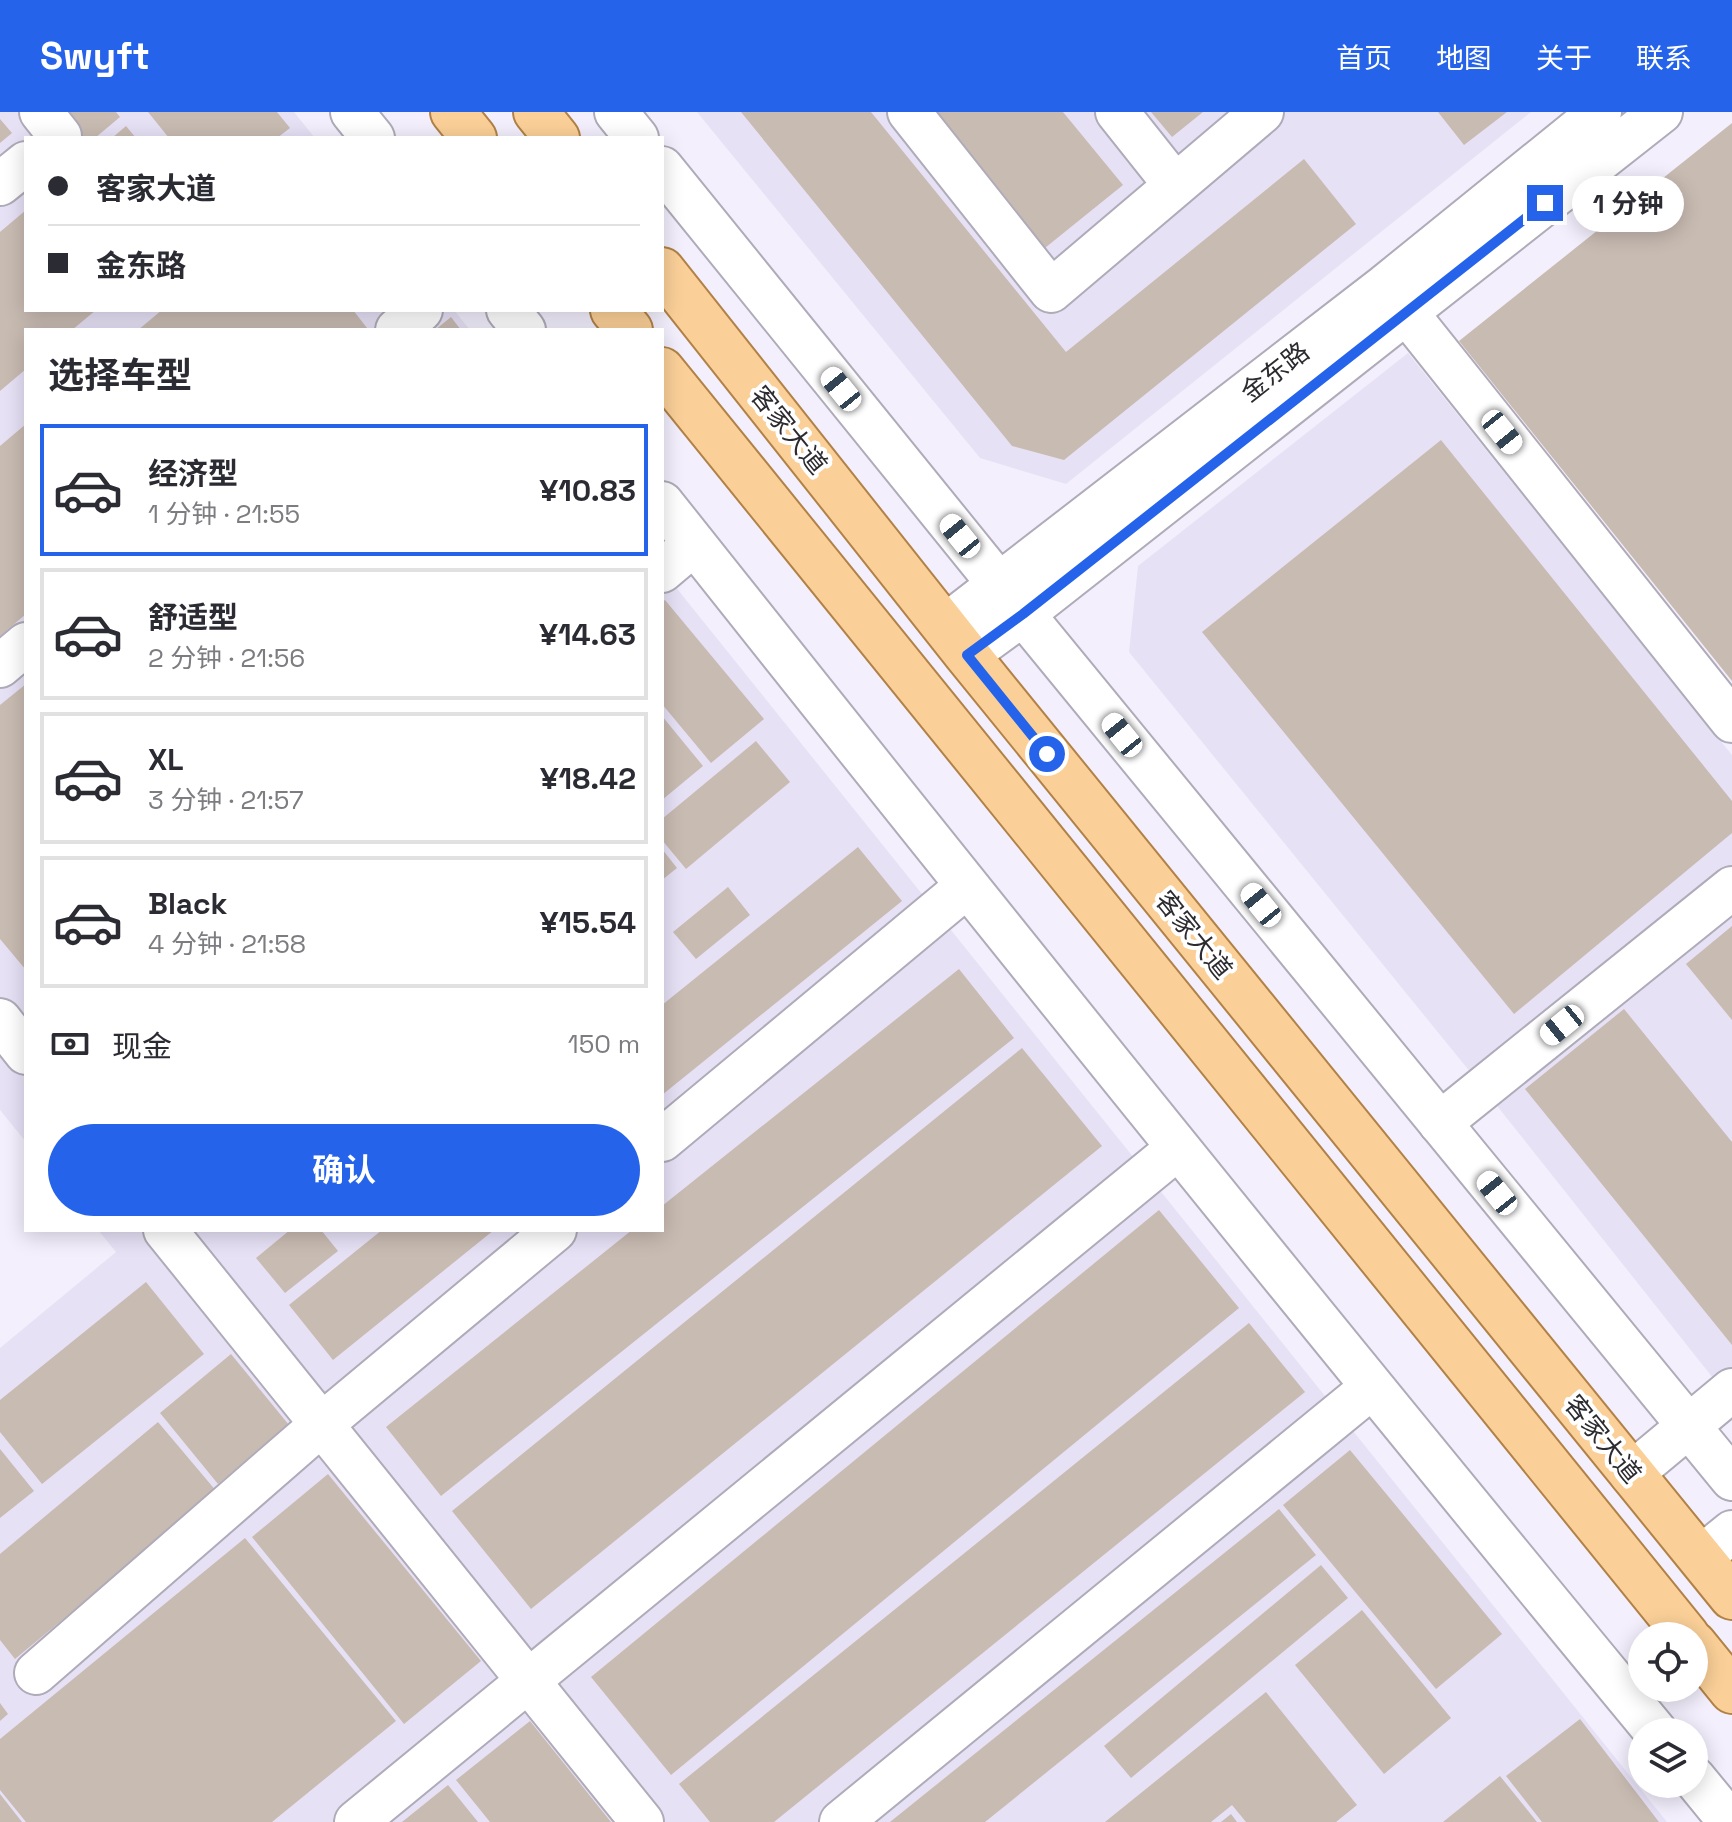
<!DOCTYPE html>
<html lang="zh">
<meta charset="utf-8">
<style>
:root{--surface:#fff;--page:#f2f2f3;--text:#2b2b33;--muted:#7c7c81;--line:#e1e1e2;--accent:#2563eb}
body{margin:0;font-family:"Space Grotesk","Noto Sans SC",sans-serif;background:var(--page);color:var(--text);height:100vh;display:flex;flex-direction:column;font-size:30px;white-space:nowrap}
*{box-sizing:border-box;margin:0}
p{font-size:26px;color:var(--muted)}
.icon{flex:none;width:44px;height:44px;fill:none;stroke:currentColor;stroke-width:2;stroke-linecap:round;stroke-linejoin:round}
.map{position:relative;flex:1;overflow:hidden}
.sheet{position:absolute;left:24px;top:216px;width:640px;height:904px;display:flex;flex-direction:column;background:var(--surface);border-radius:0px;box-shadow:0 4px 20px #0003}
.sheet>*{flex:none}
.banner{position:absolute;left:24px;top:24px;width:640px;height:176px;border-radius:0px;box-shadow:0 4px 20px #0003;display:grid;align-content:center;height:176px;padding:0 24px;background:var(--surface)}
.fabs{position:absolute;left:1628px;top:1510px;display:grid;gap:16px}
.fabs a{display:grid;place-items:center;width:80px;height:80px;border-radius:50%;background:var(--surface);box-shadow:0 4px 20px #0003;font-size:40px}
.end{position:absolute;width:36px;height:36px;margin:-18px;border:10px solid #2563eb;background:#fff;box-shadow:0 0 0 4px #fff}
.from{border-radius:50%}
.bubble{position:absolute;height:56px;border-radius:28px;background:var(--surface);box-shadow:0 4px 20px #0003;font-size:26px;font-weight:700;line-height:56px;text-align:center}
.car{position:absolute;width:24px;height:48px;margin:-24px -12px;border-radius:10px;box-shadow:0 0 6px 2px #0007;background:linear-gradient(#fff 24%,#345 0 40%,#fff 0 76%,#345 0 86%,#fff 0)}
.banner b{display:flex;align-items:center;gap:28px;height:76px;font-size:30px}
.banner b+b{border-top:2px solid var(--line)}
.banner i{width:20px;height:20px;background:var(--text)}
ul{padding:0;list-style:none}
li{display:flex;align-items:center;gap:24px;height:132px;margin:0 16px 12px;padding:0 8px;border:4px solid var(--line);border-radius:0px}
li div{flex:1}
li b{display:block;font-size:30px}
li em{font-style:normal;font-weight:700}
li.current{border-color:var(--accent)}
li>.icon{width:72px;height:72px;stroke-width:1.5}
h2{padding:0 24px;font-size:36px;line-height:96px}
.pay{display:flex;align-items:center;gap:20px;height:88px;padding:0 24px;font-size:30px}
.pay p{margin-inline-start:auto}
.cta{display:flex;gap:16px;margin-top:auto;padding:16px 24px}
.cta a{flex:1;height:92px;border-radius:48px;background:var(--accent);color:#fff;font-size:32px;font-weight:700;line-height:92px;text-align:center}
header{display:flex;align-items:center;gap:48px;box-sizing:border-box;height:112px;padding:0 40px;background:var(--accent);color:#fff}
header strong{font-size:38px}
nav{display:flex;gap:44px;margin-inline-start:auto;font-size:28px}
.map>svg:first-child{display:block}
.built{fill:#e7e1f6}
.building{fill:#c8bbb2}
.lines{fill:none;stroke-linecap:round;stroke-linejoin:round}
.minor-casing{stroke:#afabb8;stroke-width:46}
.major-casing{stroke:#b18247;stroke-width:48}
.minor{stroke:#fff;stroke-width:42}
.major{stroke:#fbd098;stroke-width:44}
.route{stroke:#2563eb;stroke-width:10}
.labels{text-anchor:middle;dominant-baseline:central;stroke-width:8;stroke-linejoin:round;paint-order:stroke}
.street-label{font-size:26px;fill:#2c2b30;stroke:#fff}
</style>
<header>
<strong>Swyft</strong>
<nav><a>首页</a><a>地图</a><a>关于</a><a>联系</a></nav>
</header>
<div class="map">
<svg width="1732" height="1710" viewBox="0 0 1732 1710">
<rect width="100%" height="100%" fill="#f3effd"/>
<g class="built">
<path d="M0,0h294l21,26h-289v172h428l16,20h-444v812l-26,-32z"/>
<path d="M697,0h834l-465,372 -86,-26z"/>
<path d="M1408,241l324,402v647l-261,-329 -342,-421 9,-86z"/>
<path d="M662,458l1005,1252h-1667v-474l116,-96 -18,-22h564z"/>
</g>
<g class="building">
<path d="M63,0h53l4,5 -25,21h-11z"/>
<path d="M148,0h129l13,16 -13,10h-108z"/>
<path d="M741,0h130l195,240 238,-193 52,65 -292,236 -52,-14z"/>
<path d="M918,0h145l60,73 -88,71z"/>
<path d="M1151,0h52l-31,25z"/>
<path d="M1438,0h69l-43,33z"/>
<path d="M0,7l12,14 -12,10z"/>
<path d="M1732,11v558l-273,-340z"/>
<path d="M126,14l10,12h-24z"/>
<path d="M26,98v100h70l-24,20h-46v39l-26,22v-159z"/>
<path d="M162,198h191l14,18 -3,2h-226z"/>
<path d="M451,205l10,13h-26z"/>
<path d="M26,312v190l-26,22v-190z"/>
<path d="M1441,328l291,361v32l-218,181 -312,-382z"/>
<path d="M665,488l99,119 -53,44 -49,-59v-102z"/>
<path d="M26,572v286l-26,-31v-234z"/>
<path d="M662,604l41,50 -41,34z"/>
<path d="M756,629l34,41 -104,87 -24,-29v-21z"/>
<path d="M858,735l44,54 -240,194v-90z"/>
<path d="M662,737l15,19 -15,12z"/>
<path d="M728,775l22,28 -54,44 -23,-27z"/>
<path d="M1732,814v94l-46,-56z"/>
<path d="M959,857l55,69 -573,458 -55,-69 246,-197h30v-24z"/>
<path d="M1624,897l108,133v203l-207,-256z"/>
<path d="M1022,936l80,98 -571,463 -79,-98z"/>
<path d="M1159,1098l80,98 -568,467 -80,-98z"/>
<path d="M290,1118h31l17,21 -53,42 -29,-35z"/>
<path d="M382,1118h112l-161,130 -44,-55z"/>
<path d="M146,1170l58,72 -162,130 -42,-52v-32z"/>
<path d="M1249,1211l56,69 -531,430h-64l-31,-38z"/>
<path d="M231,1242l58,71 -71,59 -58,-71z"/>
<path d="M158,1310l59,70 -202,167 -15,-19v-86z"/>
<path d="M0,1337l34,42 -34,27z"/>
<path d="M1350,1338l152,184 -66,55 -153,-184z"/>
<path d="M328,1362l153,187 -77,63 -152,-187z"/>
<path d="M1279,1397l37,46 -331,267h-95z"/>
<path d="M245,1426l151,183 -124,101h-246l-26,-32v-51z"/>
<path d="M1321,1453l27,33 -217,180 -27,-32z"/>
<path d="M1362,1498l89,108 -67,56 -89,-109z"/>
<path d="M1266,1580l91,113 -21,17h-90l-14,-17 -21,17h-106z"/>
<path d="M0,1591l8,11 -8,7z"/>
<path d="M1580,1607l79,103h-117l-36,-46z"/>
<path d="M530,1609l81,101h-121l-34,-42z"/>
<path d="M1500,1664l37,46h-94z"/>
<path d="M448,1673l30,37h-76z"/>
<path d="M0,1682l22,28h-22z"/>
<path d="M1231,1702l6,8h-16z"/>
</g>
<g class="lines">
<g class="minor-casing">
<g id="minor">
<path d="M41,0l19,24 -2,2"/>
<path d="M352,0l21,26"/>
<path d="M616,0l21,26"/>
<path d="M909,0l142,179 211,-179"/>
<path d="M1117,0l58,73"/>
<path d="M662,56l361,446 709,865"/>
<path d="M0,72l26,-21"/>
<path d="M508,198l16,20"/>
<path d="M1406,200l326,409"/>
<path d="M397,218l24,-20"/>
<path d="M662,391c328,413 658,823 994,1229"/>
<path d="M662,459l32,-27"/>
<path d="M945,514l440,-340 215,-174"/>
<path d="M967,543l56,-41 638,-502"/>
<path d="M0,554l26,-22"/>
<path d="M0,908l26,33"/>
<path d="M1440,1011l292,-235"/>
<path d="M662,1028l304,-253"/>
<path d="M165,1118l477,592"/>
<path d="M1631,1362l101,-84"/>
<path d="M1700,1446l32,-26"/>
<path d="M36,1561l286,-249 233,-194"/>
<path d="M1694,1666l36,44"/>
<path d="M356,1710l822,-674"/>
<path d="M841,1710l530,-434"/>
</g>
</g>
<g class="major-casing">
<g id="major">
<path d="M453,0l21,26"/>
<path d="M536,0l21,26"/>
<path d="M662,158l305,385 765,942"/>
<path d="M613,198l17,20"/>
<path d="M662,258l1025,1266"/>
<path d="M1694,1532l38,47"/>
</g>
</g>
<use href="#minor" class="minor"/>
<use href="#major" class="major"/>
</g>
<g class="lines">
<path class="route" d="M1047,642l-80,-99 56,-41 522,-411"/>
</g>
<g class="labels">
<g class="street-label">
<text transform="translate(1275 260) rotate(-38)">金东路</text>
<text transform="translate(789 318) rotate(51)">客家大道</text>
<text transform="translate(1194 823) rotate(51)">客家大道</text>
<text transform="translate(1603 1327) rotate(51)">客家大道</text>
</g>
</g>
</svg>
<div class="fabs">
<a><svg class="icon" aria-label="locate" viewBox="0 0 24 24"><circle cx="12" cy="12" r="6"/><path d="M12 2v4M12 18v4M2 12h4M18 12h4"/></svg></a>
<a><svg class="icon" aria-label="layers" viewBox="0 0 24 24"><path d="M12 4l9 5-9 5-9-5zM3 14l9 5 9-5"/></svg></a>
</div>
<i class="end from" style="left:1047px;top:642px"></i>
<i class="end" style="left:1545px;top:91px"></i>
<div class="bubble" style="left:1572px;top:64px;width:112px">1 分钟</div>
<i class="car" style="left:841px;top:277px;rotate:321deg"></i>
<i class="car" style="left:1502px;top:320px;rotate:141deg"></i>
<i class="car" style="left:960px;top:424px;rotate:321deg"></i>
<i class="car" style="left:1122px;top:623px;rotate:321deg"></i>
<i class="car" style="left:1261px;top:793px;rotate:321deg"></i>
<i class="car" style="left:1562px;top:913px;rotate:231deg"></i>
<i class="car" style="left:1497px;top:1081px;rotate:321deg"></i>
<div class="banner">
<b><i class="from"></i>客家大道</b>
<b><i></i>金东路</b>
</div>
<section class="sheet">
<h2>选择车型</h2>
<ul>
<li class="current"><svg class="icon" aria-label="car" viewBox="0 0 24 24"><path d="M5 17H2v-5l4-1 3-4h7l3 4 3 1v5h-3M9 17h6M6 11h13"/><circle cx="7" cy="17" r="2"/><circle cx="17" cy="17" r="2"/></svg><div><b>经济型</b><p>1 分钟 · 21:55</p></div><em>¥10.83</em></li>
<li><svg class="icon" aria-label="car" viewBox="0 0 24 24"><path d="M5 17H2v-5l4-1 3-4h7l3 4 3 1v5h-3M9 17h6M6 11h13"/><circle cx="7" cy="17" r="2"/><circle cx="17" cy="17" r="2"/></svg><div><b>舒适型</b><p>2 分钟 · 21:56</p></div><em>¥14.63</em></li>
<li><svg class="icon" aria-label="car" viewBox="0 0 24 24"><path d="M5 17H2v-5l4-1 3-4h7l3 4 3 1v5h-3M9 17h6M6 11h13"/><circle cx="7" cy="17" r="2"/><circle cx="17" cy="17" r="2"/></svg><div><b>XL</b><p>3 分钟 · 21:57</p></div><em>¥18.42</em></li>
<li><svg class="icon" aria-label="car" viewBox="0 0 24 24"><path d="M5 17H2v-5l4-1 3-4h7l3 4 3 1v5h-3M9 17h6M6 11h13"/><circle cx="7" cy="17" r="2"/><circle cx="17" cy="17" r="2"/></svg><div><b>Black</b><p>4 分钟 · 21:58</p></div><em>¥15.54</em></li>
</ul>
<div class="pay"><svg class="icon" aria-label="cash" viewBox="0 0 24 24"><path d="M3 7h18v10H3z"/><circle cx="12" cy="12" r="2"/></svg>现金<p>150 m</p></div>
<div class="cta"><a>确认</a></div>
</section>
</div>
